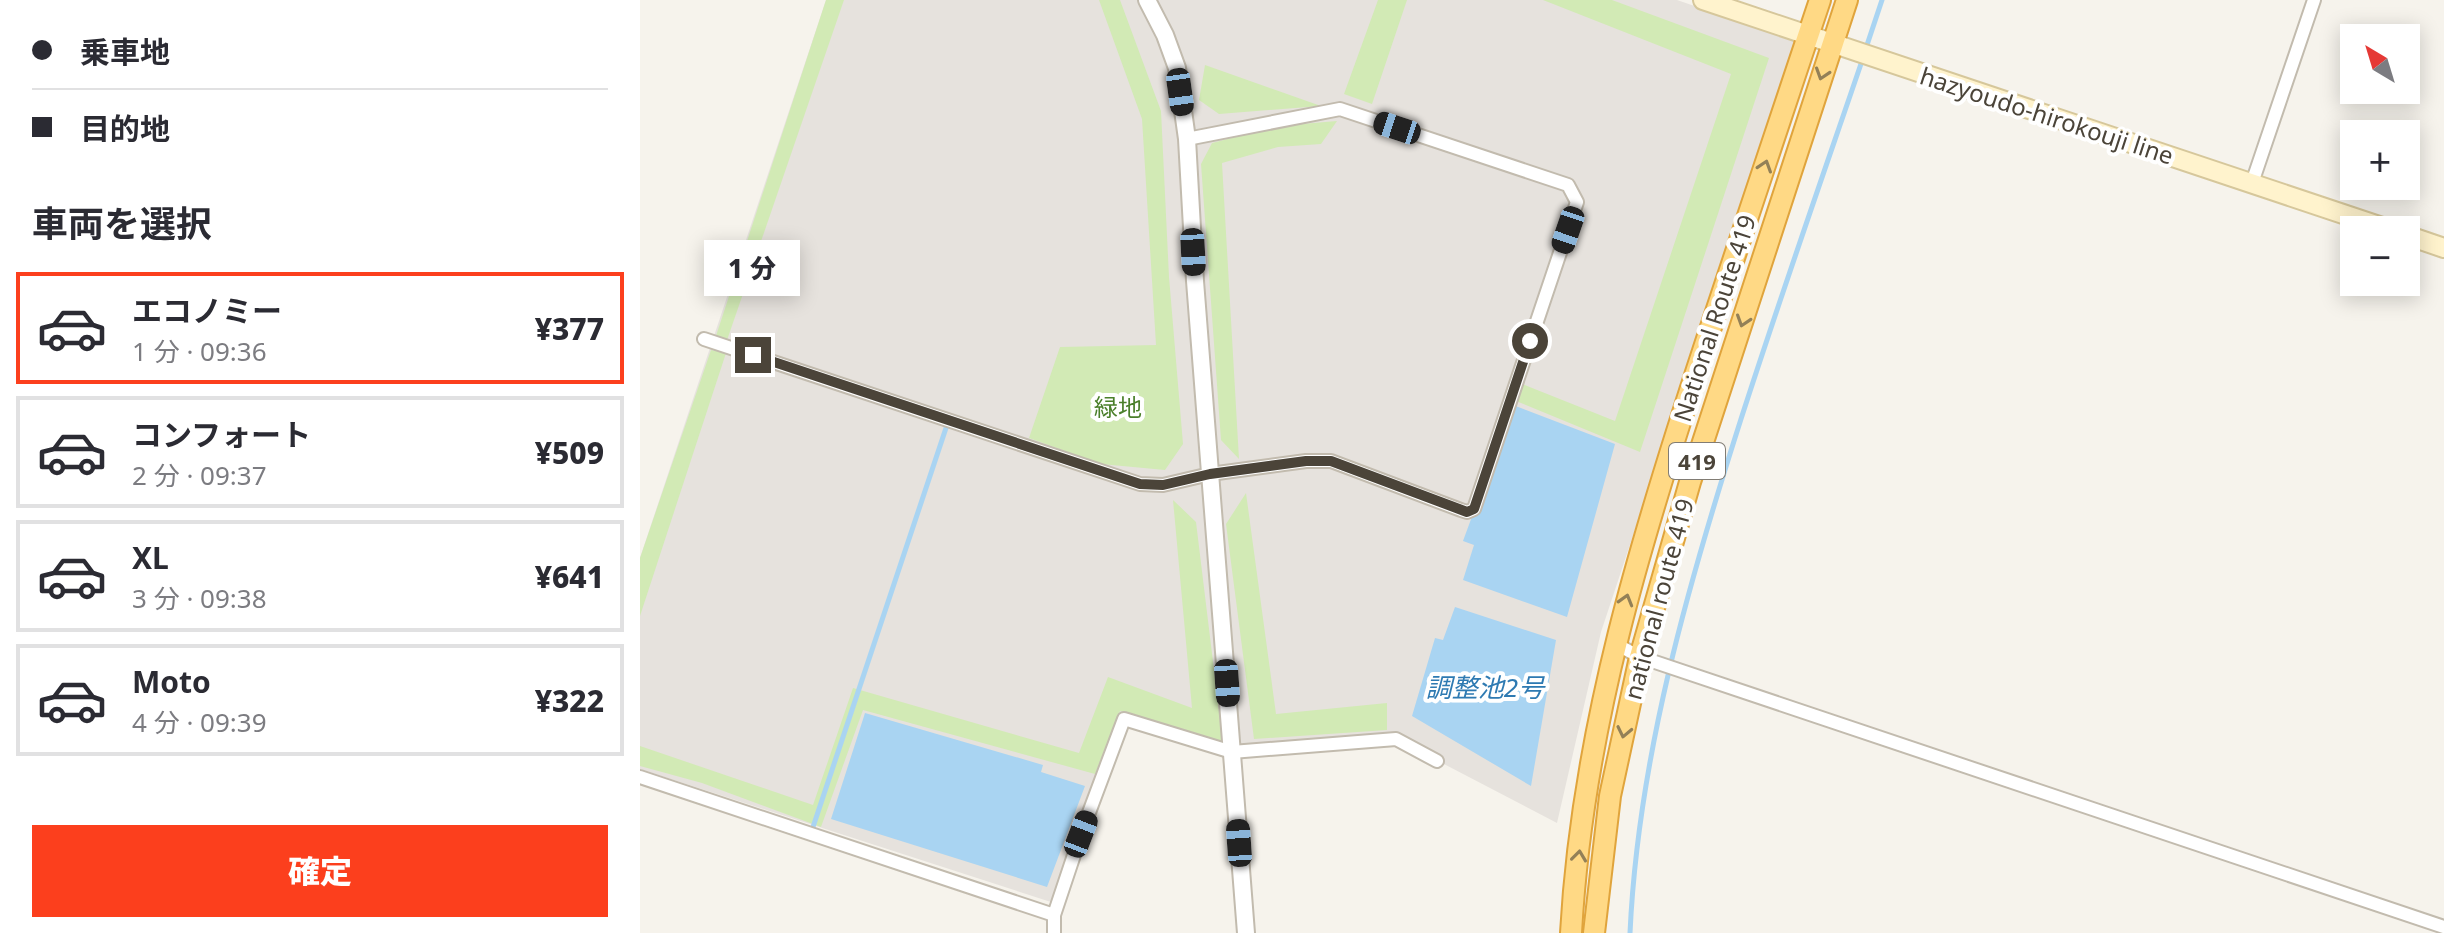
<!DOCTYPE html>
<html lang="ja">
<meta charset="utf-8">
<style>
:root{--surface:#fff;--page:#f7f7f7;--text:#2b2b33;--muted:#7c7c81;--line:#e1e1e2;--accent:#fc3f1d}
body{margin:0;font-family:"Noto Sans","Noto Sans JP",sans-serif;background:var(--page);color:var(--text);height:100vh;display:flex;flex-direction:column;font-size:30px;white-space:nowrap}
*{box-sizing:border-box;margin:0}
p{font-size:26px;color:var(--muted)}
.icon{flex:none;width:44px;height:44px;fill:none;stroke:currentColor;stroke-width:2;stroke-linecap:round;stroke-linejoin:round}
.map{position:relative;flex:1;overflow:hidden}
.details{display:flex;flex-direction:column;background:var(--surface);width:640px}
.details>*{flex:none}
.guide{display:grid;align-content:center;height:176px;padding:0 32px;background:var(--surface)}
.needle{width:52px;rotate:322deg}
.tools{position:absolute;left:1700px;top:24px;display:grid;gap:16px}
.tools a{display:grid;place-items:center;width:80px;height:80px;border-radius:0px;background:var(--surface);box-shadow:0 4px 20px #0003;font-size:40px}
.end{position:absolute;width:36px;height:36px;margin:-18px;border:10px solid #4b4439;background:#fff;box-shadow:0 0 0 4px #fff}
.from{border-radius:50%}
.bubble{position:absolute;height:56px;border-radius:0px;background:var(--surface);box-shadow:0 4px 20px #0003;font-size:26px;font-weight:800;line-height:56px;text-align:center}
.car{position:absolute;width:24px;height:48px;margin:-24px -12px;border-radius:10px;box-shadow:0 0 6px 2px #0007;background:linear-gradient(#222 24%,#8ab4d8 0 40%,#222 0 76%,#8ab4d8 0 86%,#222 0)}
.guide b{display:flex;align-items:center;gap:28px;height:76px;font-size:30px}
.guide b+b{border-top:2px solid var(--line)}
.guide i{width:20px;height:20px;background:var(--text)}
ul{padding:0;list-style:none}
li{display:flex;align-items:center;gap:24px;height:112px;margin:0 16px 12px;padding:0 16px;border:4px solid var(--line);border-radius:0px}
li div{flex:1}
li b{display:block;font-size:30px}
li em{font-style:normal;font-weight:800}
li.selected{border-color:var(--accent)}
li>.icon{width:72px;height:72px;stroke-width:1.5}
h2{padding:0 32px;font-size:36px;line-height:96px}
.primary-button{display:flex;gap:16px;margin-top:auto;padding:16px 32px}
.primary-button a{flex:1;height:92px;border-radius:0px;background:var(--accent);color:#fff;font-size:32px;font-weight:800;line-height:92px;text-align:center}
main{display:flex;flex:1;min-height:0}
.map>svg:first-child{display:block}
.industrial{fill:#e6e2dd}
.green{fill:#d2eab5}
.water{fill:#a9d4f2}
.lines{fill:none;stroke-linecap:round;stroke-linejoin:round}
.stream{stroke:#a9d4f2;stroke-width:5}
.minor-casing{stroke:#c2bbae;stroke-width:16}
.tertiary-casing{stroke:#c2bbae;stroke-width:20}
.secondary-casing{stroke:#d6c79b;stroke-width:22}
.trunk-casing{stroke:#e0a43c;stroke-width:24}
.minor{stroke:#fff;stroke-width:12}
.tertiary{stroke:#fff;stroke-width:16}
.secondary{stroke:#fff3cd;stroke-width:18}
.trunk{stroke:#ffd985;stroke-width:20}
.oneway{stroke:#938057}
.route{stroke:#4b4439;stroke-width:10}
.labels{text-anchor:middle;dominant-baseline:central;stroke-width:8;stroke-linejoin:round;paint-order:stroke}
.shield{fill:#fff;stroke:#817c74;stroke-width:2}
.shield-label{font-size:22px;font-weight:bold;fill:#4b4439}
.street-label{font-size:24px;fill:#4b4439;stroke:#fff}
.park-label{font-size:24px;fill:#4a7f2a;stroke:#fff}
.water-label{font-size:26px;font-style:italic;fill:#2e7ab2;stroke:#fff}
</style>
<main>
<section class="details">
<div class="guide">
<b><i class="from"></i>乗車地</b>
<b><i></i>目的地</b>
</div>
<h2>車両を選択</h2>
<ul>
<li class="selected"><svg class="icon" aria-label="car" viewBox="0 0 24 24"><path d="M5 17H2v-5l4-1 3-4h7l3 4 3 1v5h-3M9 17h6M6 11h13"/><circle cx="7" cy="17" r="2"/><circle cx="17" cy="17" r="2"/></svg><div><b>エコノミー</b><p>1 分 · 09:36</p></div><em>¥377</em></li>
<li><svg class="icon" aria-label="car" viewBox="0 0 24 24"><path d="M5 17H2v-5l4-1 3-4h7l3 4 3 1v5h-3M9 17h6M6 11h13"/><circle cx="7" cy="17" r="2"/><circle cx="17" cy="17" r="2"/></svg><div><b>コンフォート</b><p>2 分 · 09:37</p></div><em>¥509</em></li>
<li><svg class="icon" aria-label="car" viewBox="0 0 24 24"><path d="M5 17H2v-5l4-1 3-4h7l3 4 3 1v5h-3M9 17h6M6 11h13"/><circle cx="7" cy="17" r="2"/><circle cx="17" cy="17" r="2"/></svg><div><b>XL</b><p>3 分 · 09:38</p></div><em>¥641</em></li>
<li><svg class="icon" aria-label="car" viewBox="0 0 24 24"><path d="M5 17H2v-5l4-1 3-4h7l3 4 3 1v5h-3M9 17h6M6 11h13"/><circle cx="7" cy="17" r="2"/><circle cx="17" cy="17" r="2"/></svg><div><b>Moto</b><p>4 分 · 09:39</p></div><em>¥322</em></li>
</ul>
<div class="primary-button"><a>確定</a></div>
</section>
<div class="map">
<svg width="1804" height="933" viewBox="0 0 1804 933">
<rect width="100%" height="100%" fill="#f6f3ec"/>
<path class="industrial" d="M186,0h851l120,41 -196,591 -44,191 -161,-84 -164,13 -108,-33 -70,184 -414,-134v-211z"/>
<g class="green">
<path d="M186,0h18l-119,346 -11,-4z"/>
<path d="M459,0h21l41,111 8,166 14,167 -18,26 -64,-6 -72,-26 31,-91 96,-2 -14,-226z"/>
<path d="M738,0h29l-35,104 -28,-10z"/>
<path d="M903,0h69l157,58 -129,394 -124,-51 6,-17 93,37 116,-347z"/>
<path d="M565,65l116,41 -102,8 -20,-14z"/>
<path d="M697,121l-16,23 -43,3 -56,16 17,296 -18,-19 -20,-276 11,-21 66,-17z"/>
<path d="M71,350l15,3 -86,263v-58z"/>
<path d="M606,493l30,221 111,-11v27l-133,9 -28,-215z"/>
<path d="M533,500l23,22 27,222 -103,-33 -25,63 -232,-64 -42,117 -119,-44 -62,-17v-20l173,59 40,-117 226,65 29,-76 84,31z"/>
</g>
<g class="water">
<path d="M873,405l102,39 -48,173 -104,-37 11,-35 -11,-4z"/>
<path d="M815,607l101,33 -25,146 -119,-70 23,-78 8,2z"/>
<path d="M225,713l178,52 -2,7 44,14 -38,101 -216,-68z"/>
</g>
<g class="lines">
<g class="stream">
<path d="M1226,48l16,-48"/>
<path d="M171,833l137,-411"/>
<path d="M990,933c8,-175 58,-348 111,-514 39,-121 81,-241 122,-361"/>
</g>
<g class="minor-casing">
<g id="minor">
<path d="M1612,183l62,-183"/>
<path d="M64,339l436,145 23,1 47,-11 96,-13h25l130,49 6,2 7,-3 103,-307 -9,-17 -228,-76 -153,30"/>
<path d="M974,643l26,14 804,270"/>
<path d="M0,777l414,138 27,-81 43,-115 108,33 164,-13 41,22"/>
<path d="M414,915v18"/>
</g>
</g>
<g class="tertiary-casing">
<path id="tertiary" d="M507,0l18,35 12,33 10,71 8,142 51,652"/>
</g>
<g class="secondary-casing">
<g id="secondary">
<path d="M1063,0l688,230"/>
<path d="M1766,235l38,13"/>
</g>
</g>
<g class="trunk-casing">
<g id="trunk">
<path d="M931,933c11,-203 71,-397 134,-588 38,-115 77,-230 115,-345"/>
<path d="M954,933l16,-137 30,-139 50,-175 157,-482"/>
</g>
</g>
<use href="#minor" class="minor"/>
<use href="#tertiary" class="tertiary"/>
<use href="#secondary" class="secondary"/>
<use href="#trunk" class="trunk"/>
</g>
<defs><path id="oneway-chevron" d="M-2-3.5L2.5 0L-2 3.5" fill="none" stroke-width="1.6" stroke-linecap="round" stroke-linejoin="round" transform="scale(2)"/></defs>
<g class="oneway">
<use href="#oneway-chevron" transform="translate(1182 74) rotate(108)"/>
<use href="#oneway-chevron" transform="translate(1125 166) rotate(-72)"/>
<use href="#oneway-chevron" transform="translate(1103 321) rotate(108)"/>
<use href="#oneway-chevron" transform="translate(986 600) rotate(-74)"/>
<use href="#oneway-chevron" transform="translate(984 732) rotate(102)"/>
<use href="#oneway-chevron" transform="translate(939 856) rotate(-83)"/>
</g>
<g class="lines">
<path class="route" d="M113,355l387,129 23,1 47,-11 96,-13h25l136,51 7,-3 56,-168"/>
</g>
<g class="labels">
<rect class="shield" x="1029" y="443" width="56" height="36" rx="6"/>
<g class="shield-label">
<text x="1057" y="461">419</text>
</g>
<g class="street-label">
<text transform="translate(1407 115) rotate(18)">hazyoudo-hirokouji line</text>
<text transform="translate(1074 318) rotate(-72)">National Route 419</text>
<text transform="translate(1018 599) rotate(-75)">national route 419</text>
</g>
<g class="park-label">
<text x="478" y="406">緑地</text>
</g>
<g class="water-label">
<text x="845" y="687">調整池2号</text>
</g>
</g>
</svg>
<div class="tools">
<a><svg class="needle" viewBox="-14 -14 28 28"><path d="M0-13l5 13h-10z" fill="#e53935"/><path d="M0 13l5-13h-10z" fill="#7c7c81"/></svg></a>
<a>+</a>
<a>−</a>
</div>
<i class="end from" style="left:890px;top:341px"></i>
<i class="end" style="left:113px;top:355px"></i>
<div class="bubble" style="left:64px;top:240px;width:96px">1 分</div>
<i class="car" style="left:540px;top:92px;rotate:172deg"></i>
<i class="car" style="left:757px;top:128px;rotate:288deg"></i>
<i class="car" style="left:928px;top:230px;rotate:199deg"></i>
<i class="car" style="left:553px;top:252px;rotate:177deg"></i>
<i class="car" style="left:587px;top:683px;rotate:176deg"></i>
<i class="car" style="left:441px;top:834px;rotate:21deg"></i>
<i class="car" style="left:599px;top:843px;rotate:356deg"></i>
</div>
</main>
